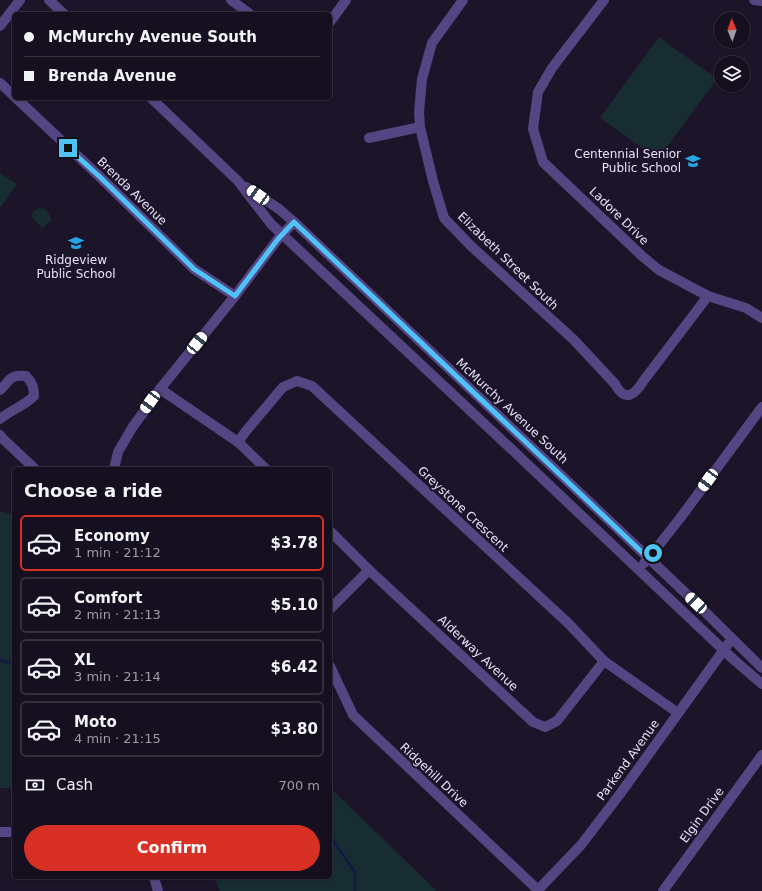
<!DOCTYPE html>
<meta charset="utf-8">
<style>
:root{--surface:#150f1f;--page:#1e1828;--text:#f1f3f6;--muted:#9d9ca4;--line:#342f3d;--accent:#d93025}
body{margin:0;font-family:"DejaVu Sans",sans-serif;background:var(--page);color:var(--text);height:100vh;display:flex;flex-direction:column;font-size:15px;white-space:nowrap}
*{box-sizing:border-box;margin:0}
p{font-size:13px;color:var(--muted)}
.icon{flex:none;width:22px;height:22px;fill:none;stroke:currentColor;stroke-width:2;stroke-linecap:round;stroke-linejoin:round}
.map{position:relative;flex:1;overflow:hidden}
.side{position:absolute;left:12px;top:467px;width:320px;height:412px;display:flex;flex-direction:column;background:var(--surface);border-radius:6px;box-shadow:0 1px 3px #0004,0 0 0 1px var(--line)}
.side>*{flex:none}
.banner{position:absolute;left:12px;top:12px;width:320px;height:88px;border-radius:6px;box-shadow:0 1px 3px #0004,0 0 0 1px var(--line);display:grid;align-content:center;height:88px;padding:0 12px;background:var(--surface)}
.needle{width:26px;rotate:358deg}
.tools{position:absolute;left:714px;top:12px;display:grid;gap:8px}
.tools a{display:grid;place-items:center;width:36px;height:36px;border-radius:50%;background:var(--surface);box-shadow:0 1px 3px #0004,0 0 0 1px var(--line);font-size:20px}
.end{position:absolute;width:18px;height:18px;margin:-9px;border:5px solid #4fc3f7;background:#111;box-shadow:0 0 0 2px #111}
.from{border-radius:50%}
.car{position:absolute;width:12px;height:24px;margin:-12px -6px;border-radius:5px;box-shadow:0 0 3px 1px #0007;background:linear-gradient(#fff 24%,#345 0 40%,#fff 0 76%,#345 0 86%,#fff 0)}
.banner b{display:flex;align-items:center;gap:14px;height:38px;font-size:15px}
.banner b+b{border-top:1px solid var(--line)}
.banner i{width:10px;height:10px;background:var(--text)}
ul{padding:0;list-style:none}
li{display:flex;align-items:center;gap:12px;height:56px;margin:0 8px 6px;padding:0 4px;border:2px solid var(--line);border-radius:6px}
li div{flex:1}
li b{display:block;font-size:15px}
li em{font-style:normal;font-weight:700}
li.on{border-color:var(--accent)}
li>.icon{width:36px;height:36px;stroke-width:1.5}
h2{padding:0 12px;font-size:18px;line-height:48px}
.pay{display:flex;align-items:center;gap:10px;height:44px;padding:0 12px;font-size:15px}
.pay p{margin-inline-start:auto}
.button{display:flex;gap:8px;margin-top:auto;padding:8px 12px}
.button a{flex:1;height:46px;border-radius:24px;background:var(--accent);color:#fff;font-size:16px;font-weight:700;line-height:46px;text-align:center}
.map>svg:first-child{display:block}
.green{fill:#182d32}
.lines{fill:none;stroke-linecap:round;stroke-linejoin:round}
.stream{stroke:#121a44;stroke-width:2.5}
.minor{stroke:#554582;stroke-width:10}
.route{stroke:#4fc3f7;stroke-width:5}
.labels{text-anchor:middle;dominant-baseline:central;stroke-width:4;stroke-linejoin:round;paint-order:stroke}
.poi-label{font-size:12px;fill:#e9e0fb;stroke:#1c1429;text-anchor:end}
.street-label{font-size:12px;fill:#e9e0fb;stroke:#1c1429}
</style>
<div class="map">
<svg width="762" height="891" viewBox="0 0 762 891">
<rect width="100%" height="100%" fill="#1c1429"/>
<g class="green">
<path d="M659,37l58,42 -59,80 -58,-41z"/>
<path d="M0,173l17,11 -17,24z"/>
<path d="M39,208l6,1 4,5 2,6 -9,8 -10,-11c-1,-5 4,-7 7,-9z"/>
<path d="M0,511l14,4v272l-4,1h-10z"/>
<path d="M330,788l107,103h-217l-6,-14h116z"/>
</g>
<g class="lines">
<g class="stream">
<path d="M0,659l4,3 10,1"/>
<path d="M330,836l25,36v19"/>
</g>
<g class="minor">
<path d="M49,0l15,14"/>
<path d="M231,0l19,14"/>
<path d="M463,0l-31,43 -10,36 -3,33 1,15 13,54 11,37 27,28 103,94 41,44c10,19 20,11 29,-4l64,-84"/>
<path d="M604,0l-52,68 -14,24 -5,37 10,33 99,94 17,14 49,26 38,12 16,10"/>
<path d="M754,0l8,1"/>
<path d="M330,22l16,-22"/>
<path d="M0,26l20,-26"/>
<path d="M0,83l14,13"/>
<path d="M16,98l84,79 94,92 41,27"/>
<path d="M151,98l87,83 33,43 236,221 226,214 29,25"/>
<path d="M369,138l51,-11"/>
<path d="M246,187l33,22 15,13 402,381 66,65"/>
<path d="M160,389l78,53 28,27"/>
<path d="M0,390c10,-9 9,-16 26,-14 6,6 8,11 8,20 -10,10 -23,14 -34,23"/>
<path d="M0,435l3,4 32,30"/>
<path d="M238,442l8,-11 37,-44 14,-6 15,5 256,237 36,38 74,52"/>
<path d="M114,469l4,-17 14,-24 28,-39 75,-93 43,-57 16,-17"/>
<path d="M330,531l39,39 164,152 12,5 12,-6 47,-60"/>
<path d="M644,563l11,-13 26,-33 81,-110"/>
<path d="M330,609l39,-39"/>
<path d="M330,666l23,49 185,175"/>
<path d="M0,832h14"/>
<path d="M154,877l4,14"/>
<path d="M537,891l44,-46 39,-51 108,-150"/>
<path d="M663,891l99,-136"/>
</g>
</g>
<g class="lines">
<path class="route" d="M68,148l32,29 94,92 41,27 43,-57 16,-17 354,336 5,-5"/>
</g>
<defs>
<g id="school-bare" transform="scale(1.2)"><path d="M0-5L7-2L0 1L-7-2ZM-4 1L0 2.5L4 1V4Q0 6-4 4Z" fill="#25a6e3" stroke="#1c1429" stroke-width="2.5" paint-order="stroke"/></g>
</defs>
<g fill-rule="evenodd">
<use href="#school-bare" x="693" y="161"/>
<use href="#school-bare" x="76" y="243"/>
</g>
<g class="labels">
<g class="poi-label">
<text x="681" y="154">Centennial Senior<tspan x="681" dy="14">Public School</tspan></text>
<text x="76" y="260" text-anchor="middle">Ridgeview<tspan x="76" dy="14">Public School</tspan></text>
</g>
<g class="street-label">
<text transform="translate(132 191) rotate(44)">Brenda Avenue</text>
<text transform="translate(619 216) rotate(44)">Ladore Drive</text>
<text transform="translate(508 261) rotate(44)">Elizabeth Street South</text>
<text transform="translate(512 411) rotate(43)">McMurchy Avenue South</text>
<text transform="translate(463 509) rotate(43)">Greystone Crescent</text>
<text transform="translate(478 653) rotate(43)">Alderway Avenue</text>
<text transform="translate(628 760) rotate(-54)">Parkend Avenue</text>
<text transform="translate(434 775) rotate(43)">Ridgehill Drive</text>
<text transform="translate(702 815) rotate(-54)">Elgin Drive</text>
</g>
</g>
</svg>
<div class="tools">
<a><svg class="needle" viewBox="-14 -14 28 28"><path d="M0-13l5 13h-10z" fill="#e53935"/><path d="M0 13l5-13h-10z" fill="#9d9ca4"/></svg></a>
<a><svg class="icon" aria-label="layers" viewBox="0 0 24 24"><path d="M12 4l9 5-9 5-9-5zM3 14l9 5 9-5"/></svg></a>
</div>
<i class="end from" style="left:653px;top:553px"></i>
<i class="end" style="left:68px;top:148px"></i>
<i class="car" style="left:258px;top:195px;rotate:304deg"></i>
<i class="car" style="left:197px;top:343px;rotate:39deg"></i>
<i class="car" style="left:150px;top:402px;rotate:216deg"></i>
<i class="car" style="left:708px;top:480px;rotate:216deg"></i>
<i class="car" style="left:696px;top:603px;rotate:313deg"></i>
<div class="banner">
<b><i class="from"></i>McMurchy Avenue South</b>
<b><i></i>Brenda Avenue</b>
</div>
<section class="side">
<h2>Choose a ride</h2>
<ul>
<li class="on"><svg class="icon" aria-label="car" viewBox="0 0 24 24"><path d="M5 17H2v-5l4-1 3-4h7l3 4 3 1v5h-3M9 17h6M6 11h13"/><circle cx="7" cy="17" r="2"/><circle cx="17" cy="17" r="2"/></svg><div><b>Economy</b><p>1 min · 21:12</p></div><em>$3.78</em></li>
<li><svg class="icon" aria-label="car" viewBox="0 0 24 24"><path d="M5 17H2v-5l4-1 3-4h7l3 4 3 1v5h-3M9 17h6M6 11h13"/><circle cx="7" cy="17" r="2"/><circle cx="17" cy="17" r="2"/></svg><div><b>Comfort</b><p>2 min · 21:13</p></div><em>$5.10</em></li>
<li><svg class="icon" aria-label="car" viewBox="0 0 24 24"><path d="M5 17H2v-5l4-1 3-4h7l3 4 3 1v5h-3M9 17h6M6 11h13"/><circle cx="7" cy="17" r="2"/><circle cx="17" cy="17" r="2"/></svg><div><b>XL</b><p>3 min · 21:14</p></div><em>$6.42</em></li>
<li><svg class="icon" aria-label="car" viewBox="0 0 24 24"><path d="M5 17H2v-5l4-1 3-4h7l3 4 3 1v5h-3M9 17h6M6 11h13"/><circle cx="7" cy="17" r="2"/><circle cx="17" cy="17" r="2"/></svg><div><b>Moto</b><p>4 min · 21:15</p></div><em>$3.80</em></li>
</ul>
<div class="pay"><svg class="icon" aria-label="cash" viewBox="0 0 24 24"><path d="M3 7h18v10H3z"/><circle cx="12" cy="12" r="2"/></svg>Cash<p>700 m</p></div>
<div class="button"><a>Confirm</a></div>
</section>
</div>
